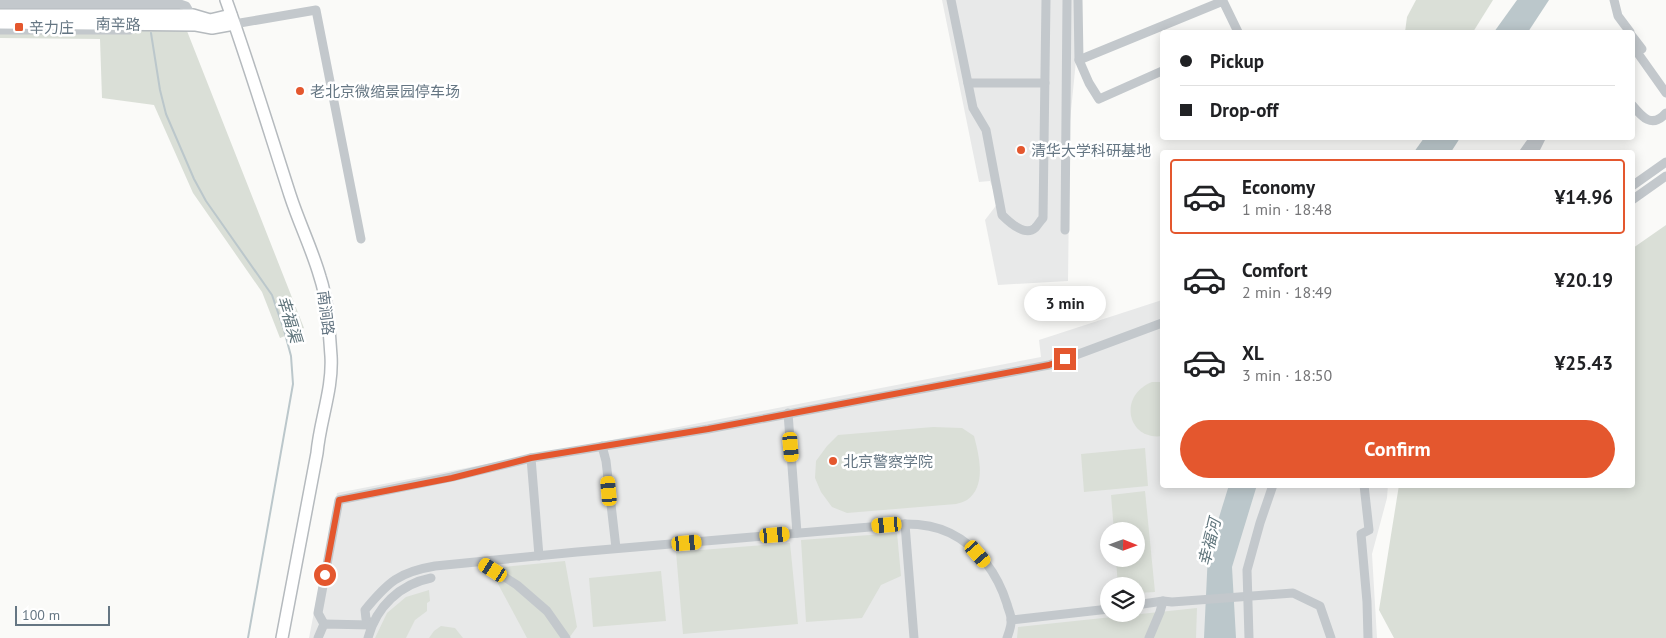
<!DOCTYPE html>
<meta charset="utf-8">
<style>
:root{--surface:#fff;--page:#f6f6f6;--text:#202124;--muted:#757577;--line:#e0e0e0;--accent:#e4572e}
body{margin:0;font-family:"PT Sans","Noto Sans SC",sans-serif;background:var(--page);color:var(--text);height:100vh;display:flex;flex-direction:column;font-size:19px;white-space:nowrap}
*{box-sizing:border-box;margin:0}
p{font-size:16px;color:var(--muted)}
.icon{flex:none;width:28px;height:28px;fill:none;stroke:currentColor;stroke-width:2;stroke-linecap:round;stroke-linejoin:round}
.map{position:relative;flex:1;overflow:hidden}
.drawer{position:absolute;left:1160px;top:150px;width:475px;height:338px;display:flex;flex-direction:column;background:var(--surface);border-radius:5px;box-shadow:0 2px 12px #0003}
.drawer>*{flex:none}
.hud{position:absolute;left:1160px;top:30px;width:475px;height:110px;border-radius:5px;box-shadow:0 2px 12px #0003;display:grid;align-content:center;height:110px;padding:0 20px;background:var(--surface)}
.needle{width:32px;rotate:91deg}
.tools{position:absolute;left:1100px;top:522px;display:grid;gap:10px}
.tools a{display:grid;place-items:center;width:45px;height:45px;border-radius:50%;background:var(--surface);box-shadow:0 2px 12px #0003;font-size:25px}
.scale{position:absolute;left:15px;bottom:12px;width:95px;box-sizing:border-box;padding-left:5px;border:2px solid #657683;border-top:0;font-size:14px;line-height:18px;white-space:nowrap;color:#657683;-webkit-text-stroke:4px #fff;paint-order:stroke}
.end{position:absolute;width:22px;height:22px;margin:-11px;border:6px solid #e4572e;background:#fff;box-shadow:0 0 0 2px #fff}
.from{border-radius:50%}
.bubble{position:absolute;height:35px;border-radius:18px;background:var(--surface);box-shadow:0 2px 12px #0003;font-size:16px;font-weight:800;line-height:35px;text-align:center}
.car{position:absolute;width:15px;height:30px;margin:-15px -8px;border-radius:6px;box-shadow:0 0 4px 1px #0007;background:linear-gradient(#f5c518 24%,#345 0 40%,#f5c518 0 76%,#345 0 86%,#f5c518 0)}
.hud b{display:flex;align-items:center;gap:18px;height:48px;font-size:19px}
.hud b+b{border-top:1px solid var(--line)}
.hud i{width:12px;height:12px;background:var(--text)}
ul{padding:9px 0 0;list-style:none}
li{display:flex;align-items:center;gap:15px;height:75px;margin:0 10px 8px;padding:0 10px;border:2px solid transparent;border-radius:5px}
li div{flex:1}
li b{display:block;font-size:19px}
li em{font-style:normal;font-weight:800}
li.current{border-color:var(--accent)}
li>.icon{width:45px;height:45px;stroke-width:1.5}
.button{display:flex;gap:10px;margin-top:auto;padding:10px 20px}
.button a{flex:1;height:58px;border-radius:30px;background:var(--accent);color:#fff;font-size:20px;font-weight:800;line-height:58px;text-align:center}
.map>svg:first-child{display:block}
.built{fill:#e8e9e9;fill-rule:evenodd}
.green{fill:#dadfd7}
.water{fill:#bbc7cb}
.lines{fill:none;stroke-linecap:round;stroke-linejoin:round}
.stream{stroke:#bbc7cb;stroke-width:2}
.major-casing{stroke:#b5babe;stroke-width:14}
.minor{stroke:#c3c8cc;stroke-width:9}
.major{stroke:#fff;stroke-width:11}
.route{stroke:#e4572e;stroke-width:6}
.poi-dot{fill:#e4572e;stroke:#fff;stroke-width:2}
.labels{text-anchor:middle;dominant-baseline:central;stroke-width:5;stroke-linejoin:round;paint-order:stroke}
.street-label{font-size:15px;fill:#657683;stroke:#fff}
.poi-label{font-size:15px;fill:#657683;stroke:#fff;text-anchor:start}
.water-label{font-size:16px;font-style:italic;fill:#60757c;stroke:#fff}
</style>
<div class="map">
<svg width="1666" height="638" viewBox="0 0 1666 638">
<rect width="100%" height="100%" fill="#fafaf8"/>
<g class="built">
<path d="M942,0h140l-12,121 -2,160 -70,4 -13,-65 13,-17 -8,-22 -11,1z"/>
<path d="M1162,300v185h226l-1,13 -15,56 5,84h-1068l28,-145 704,-136 -2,-17zM1109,531h27v28h-27zM1109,586h27v28h-27z"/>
</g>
<g class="green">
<path d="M1416,0h77l-20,32h-68l2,-15z"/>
<path d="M0,31h187l117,297 -24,10 -18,-46 -69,-99 -39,-88 -52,-7 -2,-59 -100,-1z"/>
<path d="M1666,225v413h-272l-15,-28 20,-125h233l1,-237z"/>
<path d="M1152,382h10v54c-34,5 -45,-40 -10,-54z"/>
<path d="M933,427l29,1 12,8c5,19 13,50 -7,64 -3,2 -8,3 -11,4l-109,9 -15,-6 -11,-15 -6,-14 1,-17 11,-15 11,-11z"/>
<path d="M1145,448l3,38 -64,6 -3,-38z"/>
<path d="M1145,491l10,101 -19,1v-7h-18l-2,-27h20v-28h-22l-3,-36z"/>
<path d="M897,533l4,43 -20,9 -19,33 -56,4 -5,-82z"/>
<path d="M790,543l8,81 -115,10 -7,-82z"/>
<path d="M565,561l12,66 -8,11h-42l-29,-54 6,-17z"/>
<path d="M661,571l5,50 -73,6 -4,-49z"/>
<path d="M429,590l1,11 -3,2v8l-12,9 -9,18h-31l12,-25 19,-16z"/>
<path d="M1197,608l-1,30h-179l1,-11z"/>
<path d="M441,626l14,2 8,10h-34l5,-7z"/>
</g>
<g class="water">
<path d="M1517,0h32l-21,32h-34z"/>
<path d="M1424,138h36l-9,14h-37z"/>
<path d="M1229,485h28l-25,82 4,71h-32l4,-85z"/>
</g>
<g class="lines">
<path class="stream" d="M151,33l9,57 6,24 28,65 12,22 66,94 12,35 7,26 2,28 -45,254"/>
<g class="major-casing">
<g id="major">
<path d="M226,0c23,64 43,130 64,195 9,28 22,54 30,82 8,24 9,53 11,79 2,33 -11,64 -14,97l-35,185"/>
<path d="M0,15h193l17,5 21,-5"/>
<path d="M0,23l196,2 16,3 22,-4"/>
</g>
</g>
<g class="minor">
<path d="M951,0l22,108 13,22 16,85c7,7 23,22 33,13 3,-3 5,-7 8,-10l3,-218"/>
<path d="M1078,0l1,60 10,23 10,16 63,-28"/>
<path d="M1614,0l4,16 12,16"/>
<path d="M0,4h180l6,2 8,14"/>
<path d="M234,24l82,-14 45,229"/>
<path d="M0,30h130"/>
<path d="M1632,36l10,13"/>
<path d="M1632,45l34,48"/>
<path d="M1079,60l144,-59 15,31"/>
<path d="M968,83h77"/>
<path d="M1632,105c10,12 20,24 34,8"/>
<path d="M1524,152l10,-14"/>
<path d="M1534,152l7,-14"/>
<path d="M1632,186l34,-24"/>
<path d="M1632,200l34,-24"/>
<path d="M1065,230l2,-230"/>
<path d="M788,413l9,120"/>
<path d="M602,446l4,15 10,87"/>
<path d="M531,458l8,98"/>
<path d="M1364,485l5,45 -8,4 6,68 1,36"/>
<path d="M905,524l9,114"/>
<path d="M481,562l36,23 30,26 19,27"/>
<path d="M1136,605l27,-4 9,1 121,-9 27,13 11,32"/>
<path d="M1011,620l98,-11"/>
<path d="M324,624l-6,-11 21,-113 113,-23 79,-19 177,-29 341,-64 113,-42"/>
<path d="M371,625l-5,-6 -1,-9c23,-28 34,-38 70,-44l142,-14 328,-28c15,0 31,2 45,9 29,14 48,42 57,71 1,5 4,10 4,15 1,6 -2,13 -4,19"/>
<path d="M318,638l6,-14 47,1"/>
<path d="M368,638c8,-31 32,-54 63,-60"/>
<path d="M1149,638l11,-26 3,-11"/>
<path d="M1249,638l-2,-68 13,-47 13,-38"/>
</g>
<use href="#major" class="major"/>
</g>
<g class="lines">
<path class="route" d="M325,575l14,-75 113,-22 79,-20 177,-29 341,-64 16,-6"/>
</g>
<g class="poi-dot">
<rect x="14" y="22" width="10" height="10" rx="2.5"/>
<circle cx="300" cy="91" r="5"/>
<circle cx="1021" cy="150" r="5"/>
<circle cx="833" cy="461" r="5"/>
</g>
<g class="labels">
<g class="street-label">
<text transform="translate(118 24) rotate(1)">南辛路</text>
<text transform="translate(326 313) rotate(83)">南涧路</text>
</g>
<g class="poi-label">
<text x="29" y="27">辛力庄</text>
<text x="310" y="91">老北京微缩景园停车场</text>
<text x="1031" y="150">清华大学科研基地</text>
<text x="843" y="461">北京警察学院</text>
</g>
<g class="water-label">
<text transform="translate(290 319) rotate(73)">幸福渠</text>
<text transform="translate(1209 542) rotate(-76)">幸福河</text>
</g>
</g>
</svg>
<div class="tools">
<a><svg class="needle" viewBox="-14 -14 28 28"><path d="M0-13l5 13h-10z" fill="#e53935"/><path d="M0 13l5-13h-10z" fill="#757577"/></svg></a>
<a><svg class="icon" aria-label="layers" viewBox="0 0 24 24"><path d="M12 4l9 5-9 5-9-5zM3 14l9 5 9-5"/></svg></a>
</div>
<div class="scale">100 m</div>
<i class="end from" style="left:325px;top:575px"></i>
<i class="end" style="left:1065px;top:359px"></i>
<div class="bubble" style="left:1024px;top:286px;width:82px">3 min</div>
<i class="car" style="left:791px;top:447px;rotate:175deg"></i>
<i class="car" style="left:609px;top:491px;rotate:355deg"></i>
<i class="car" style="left:887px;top:525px;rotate:265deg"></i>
<i class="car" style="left:775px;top:535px;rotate:85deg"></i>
<i class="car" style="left:687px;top:543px;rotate:85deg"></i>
<i class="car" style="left:978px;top:554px;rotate:139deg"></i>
<i class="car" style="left:493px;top:570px;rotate:302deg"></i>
<div class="hud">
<b><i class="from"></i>Pickup</b>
<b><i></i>Drop-off</b>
</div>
<section class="drawer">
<ul>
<li class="current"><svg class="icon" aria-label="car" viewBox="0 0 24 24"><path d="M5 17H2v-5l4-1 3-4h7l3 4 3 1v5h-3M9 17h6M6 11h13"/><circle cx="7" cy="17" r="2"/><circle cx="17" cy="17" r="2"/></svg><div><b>Economy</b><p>1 min · 18:48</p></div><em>¥14.96</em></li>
<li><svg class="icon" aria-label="car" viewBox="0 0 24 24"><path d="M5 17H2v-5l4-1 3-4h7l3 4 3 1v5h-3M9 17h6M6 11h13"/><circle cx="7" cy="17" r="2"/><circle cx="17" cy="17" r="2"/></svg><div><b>Comfort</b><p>2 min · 18:49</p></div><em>¥20.19</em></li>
<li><svg class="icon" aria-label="car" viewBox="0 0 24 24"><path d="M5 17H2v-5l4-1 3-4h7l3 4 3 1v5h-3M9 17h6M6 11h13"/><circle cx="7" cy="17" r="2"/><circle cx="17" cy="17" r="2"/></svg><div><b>XL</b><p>3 min · 18:50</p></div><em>¥25.43</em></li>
</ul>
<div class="button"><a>Confirm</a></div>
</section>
</div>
